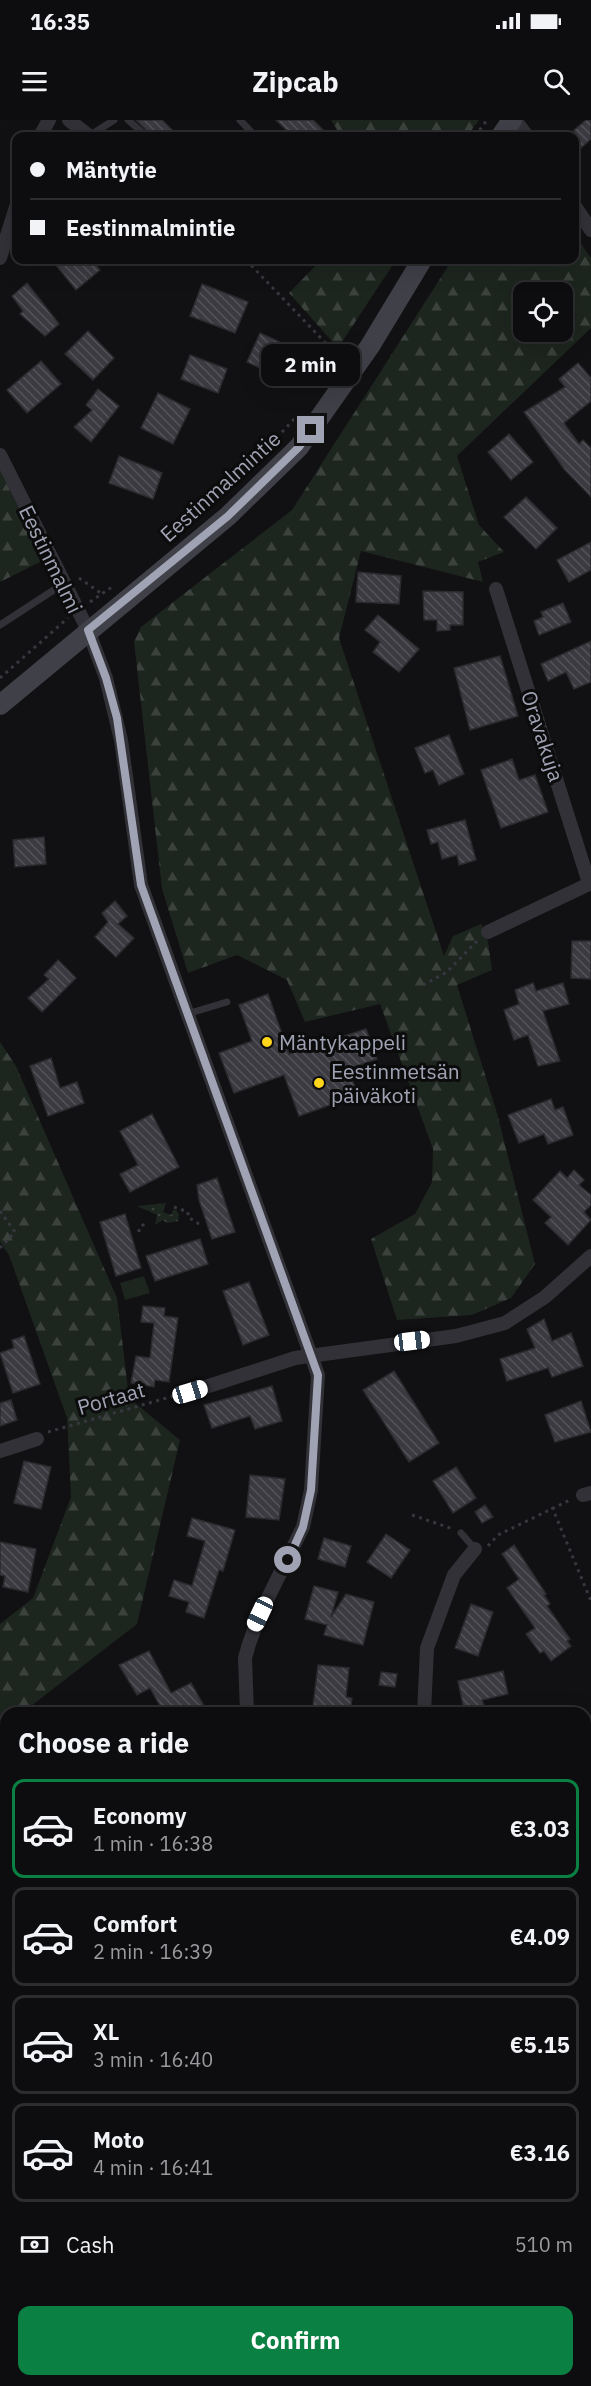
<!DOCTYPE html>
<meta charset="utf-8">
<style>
:root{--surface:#0d0c0e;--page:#1b1a1c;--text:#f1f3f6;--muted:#9a9b9e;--line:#2d2c2e;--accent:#0b8043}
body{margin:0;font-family:"IBM Plex Sans",sans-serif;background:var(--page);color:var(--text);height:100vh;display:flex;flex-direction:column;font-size:22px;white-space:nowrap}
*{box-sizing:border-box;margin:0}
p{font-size:20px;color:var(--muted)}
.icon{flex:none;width:33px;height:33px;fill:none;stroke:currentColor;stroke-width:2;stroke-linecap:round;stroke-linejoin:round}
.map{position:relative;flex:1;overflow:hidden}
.panel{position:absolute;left:0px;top:1587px;width:591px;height:680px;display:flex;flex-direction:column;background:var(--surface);border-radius:18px 18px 0 0;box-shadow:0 6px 24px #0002,0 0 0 2px var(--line)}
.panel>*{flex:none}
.guide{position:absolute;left:12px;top:12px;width:567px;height:132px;border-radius:12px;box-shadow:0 6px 24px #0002,0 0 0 2px var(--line);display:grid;align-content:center;height:132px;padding:0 18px;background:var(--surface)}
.controls{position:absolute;left:513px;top:162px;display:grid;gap:12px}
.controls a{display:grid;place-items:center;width:60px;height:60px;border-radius:12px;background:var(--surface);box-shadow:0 6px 24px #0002,0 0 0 2px var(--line);font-size:30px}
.end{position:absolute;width:27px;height:27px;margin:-14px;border:8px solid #a0a3b4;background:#111;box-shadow:0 0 0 3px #111}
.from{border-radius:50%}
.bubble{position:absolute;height:42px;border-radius:12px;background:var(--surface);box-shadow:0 6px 24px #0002,0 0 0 2px var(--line);font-size:20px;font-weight:700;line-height:42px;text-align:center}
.car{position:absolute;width:18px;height:36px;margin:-18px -9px;border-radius:8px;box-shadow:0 0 4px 2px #0007;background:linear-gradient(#fff 24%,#345 0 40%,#fff 0 76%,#345 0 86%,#fff 0)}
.guide b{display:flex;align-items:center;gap:21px;height:57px;font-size:22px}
.guide b+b{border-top:2px solid var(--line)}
.guide i{width:15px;height:15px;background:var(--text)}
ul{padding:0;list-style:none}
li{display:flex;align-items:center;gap:18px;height:99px;margin:0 12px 9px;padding:0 6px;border:3px solid var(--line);border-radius:12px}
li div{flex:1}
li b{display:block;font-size:22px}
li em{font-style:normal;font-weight:700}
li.selected{border-color:var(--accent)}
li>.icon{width:54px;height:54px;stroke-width:1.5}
h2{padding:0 18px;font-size:27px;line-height:72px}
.pay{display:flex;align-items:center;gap:15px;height:66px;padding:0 18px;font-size:22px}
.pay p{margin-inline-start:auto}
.button{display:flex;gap:12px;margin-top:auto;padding:12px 18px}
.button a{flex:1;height:69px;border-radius:12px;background:var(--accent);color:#fff;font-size:24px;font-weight:700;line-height:69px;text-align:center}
.status{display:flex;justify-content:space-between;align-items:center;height:42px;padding:0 30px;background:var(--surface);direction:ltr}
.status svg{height:16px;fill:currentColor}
header{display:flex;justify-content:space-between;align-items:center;height:78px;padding:0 18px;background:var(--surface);font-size:27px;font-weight:700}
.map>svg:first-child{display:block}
.built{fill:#1c1c1f}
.grass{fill:url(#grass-dots)}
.forest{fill:url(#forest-firs);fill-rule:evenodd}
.park{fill:#1d251f}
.building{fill:url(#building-back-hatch);stroke:#2b2a2e;stroke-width:1.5}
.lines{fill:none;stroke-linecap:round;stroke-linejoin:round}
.path{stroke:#37383f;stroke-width:3;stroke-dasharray:3 4.5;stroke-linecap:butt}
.lane{stroke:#313137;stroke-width:7}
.street{stroke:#313137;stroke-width:14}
.secondary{stroke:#3f4048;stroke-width:20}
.route{stroke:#a0a3b4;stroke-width:8}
.poi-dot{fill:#ffd61c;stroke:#0c0c0d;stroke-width:2}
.labels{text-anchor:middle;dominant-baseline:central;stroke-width:6;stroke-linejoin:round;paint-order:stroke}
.street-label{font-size:21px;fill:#a0a3b4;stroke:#0c0c0d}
.poi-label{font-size:21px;fill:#a0a3b4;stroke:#0c0c0d;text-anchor:start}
</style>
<div class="status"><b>16:35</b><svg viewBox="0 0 49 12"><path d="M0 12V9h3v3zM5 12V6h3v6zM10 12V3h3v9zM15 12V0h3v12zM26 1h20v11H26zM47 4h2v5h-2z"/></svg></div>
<header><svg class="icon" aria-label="menu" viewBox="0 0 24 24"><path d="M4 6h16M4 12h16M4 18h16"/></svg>Zipcab<svg class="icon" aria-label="search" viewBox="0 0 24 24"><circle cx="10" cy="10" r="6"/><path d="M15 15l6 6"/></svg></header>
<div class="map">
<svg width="591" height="2266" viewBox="0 0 591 2266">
<defs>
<pattern id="grass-dots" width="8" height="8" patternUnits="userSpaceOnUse" patternTransform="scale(1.5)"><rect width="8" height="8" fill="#1d251f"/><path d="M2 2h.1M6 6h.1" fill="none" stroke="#3b423d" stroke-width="1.8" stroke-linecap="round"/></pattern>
<pattern id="forest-firs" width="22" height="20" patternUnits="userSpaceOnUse" patternTransform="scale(1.5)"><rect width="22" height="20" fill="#1d251f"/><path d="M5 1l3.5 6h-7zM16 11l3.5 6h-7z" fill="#3b423d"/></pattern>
<pattern id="building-back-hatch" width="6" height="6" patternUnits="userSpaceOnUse" patternTransform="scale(1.5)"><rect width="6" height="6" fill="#3a3a40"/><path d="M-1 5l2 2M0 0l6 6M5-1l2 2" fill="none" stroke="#535359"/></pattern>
</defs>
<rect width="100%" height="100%" fill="#111012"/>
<path class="built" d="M591,2124v89l-6,-6v-82z"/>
<path class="grass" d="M166,1083l-3,9 8,3 2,-5h3l3,4 -1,7 -11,2 -4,-3 -8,5 2,-10 -20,-9z"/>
<g class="forest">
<path d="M331,0h148l-12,16h-126z"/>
<path d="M575,115l16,23v70l-134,128 22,69 25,27 -26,10 5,20 -122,-31 -22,87 105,318 9,-20 28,-12 7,17 4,29 -35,15 40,128 38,151 -24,34 -39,17 -75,5 -26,-81 44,-25 17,-32 1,-33 -53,-145 -75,18 -18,-42 -50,-25 -49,18 -26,-84 -28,-247 7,-15 151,-117 160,-250h122zM524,172h38v40h-38z"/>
<path d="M321,140h75l-58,88 -49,-55z"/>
<path d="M0,350l44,90 -44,22z"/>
<path d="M0,922l16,24 101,232 12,100 51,42 -43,184 -115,89h-16v12l-6,5v-106l33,-26 38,-101 -4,-79 -58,-163 -9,-13z"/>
</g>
<path class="park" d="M144,1156l6,17 -25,7 -5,-17z"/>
<g class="building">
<path d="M136,0h26l16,16h-26z"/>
<path d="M276,0h37l16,16h-37z"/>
<path d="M586,0h5v19l-17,15v-24z"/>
<path d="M52,140h39l9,10 -24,20z"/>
<path d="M27,163l32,41 -14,12 -25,-22 3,-3 -11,-15z"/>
<path d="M202,164l46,18 -13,31 -45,-17z"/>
<path d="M88,211l26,27 -21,22 -28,-26z"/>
<path d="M260,213l35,16 -14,29 -34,-16z"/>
<path d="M190,235l37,14 -9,24 -37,-14z"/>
<path d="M41,241l20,23 -34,29 -20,-23z"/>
<path d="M578,243l13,15v23l-27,22 15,21 4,-4 8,8v49l-27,-28 -40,-57 41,-25 -6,-8z"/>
<path d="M98,269l21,17 -28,36 -17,-15 18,-17 -6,-5z"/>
<path d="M158,273l32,16 -17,35 -32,-16z"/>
<path d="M509,314l24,28 -22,18 -23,-28z"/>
<path d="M119,336l43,17 -9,26 -44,-16z"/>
<path d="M526,377l31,31 -21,21 -32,-32z"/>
<path d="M591,422v28l-22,12 -12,-22z"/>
<path d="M358,452l43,4 -2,28 -43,-2z"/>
<path d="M423,471l40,1v33h-13v5l-13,1v-11h-13z"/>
<path d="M563,483l8,19 -32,13 -5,-14 9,-4 -2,-5z"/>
<path d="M378,495l41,34 -20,23 -26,-20 7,-10 -15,-12z"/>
<path d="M591,521v41l-17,7 -8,-17 -18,9 -7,-17z"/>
<path d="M500,536l18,60 -48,14 -16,-62z"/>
<path d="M449,615l15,39 -25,11 -6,-15 -8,3 -10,-25z"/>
<path d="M512,639l7,21 16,-5 13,37 -47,16 -20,-58z"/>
<path d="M465,700l11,40 -17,5 -2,-10 -15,4 -4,-17 -7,2 -4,-14z"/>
<path d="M44,717l2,27 -31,3 -2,-27z"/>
<path d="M115,781l12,15 -9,8 16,14 -18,19 -21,-20 13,-15 -6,-9z"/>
<path d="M572,821h19v38l-20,-1z"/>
<path d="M58,840l18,18 -34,34 -14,-14 21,-19 -5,-4z"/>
<path d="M533,863l3,8 27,-8 6,21 -26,7 17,50 -22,5 -10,-31 -14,5 -10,-30 15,-6 -4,-14z"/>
<path d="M268,874l21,60 77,-25 11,30 -29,10 10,26 -59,21 -15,-41 -50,18 -15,-40 33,-12 -13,-36z"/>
<path d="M51,938l9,30 17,-6 7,21 -36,13 -18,-50z"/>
<path d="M551,979l4,11 8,-3 10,28 -25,9 -4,-10 -25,9 -11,-28z"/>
<path d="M152,994l27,53 -49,25 -10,-18 18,-9 -18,-34z"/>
<path d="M574,1050l10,10 -5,5 12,10v10l-7,7 7,8 -23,25 -23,-22 6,-6 -18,-17 27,-29 7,7z"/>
<path d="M217,1058l18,54 -23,7 -13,-39 -2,-15z"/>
<path d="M125,1094l16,54 -25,8 -16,-54z"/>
<path d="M200,1119l8,25 -53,17 -9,-25z"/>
<path d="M249,1162l20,53 -26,10 -20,-54z"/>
<path d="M143,1186l22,2 -1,8 14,2 -9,64 -14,-2 -1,7 -23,-4 5,-27 14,2 4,-35 -13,-1z"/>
<path d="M544,1199l8,22 19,-8 12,33 -31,11 -4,-9 -41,13 -7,-22 35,-11 -8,-19z"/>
<path d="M24,1216l16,48 -27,9 -13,-40 14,-5 -2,-8z"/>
<path d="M394,1251l45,72 -30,19 -46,-72z"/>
<path d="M272,1266l10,35 -27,8 -5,-13 -38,12 -8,-23z"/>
<path d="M11,1280l6,20 -17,6v-23z"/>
<path d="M581,1281l10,31 -36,10 -10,-27z"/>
<path d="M24,1341l27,6 -10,42 -27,-6z"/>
<path d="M456,1347l20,31 -23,15 -20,-32z"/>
<path d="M250,1355l35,4 -6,41 -33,-3z"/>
<path d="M485,1385l8,12 -11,6 -7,-11z"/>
<path d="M192,1398l43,12 -12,41 -4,-1 -15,48 -18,-6 3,-10 -20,-6 5,-16 18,6 13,-45 -18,-5z"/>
<path d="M386,1414l24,16 -19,28 -24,-16z"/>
<path d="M324,1418l27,8 -6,21 -27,-8z"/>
<path d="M0,1422l36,7 -8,43 -25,-5 2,-11 -5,-1z"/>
<path d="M514,1425l32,49 -2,1 6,9 -3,2 23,33 -3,2 4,5 -20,15 -7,-10 -4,2 -14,-19 9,-6 -28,-40 12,-9 -17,-25z"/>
<path d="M314,1466l24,6 -7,25 15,-23 28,8 -11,43 -39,-10 3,-10 -22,-6z"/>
<path d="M471,1484l22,8 -15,44 -23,-8z"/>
<path d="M149,1531l22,42 20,-10 17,30h-44l-14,-25 -13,7 -18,-30z"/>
<path d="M318,1545l31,3 -3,29 6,1 -2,15h-30l1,-6 -8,-1z"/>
<path d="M503,1551l5,23 -26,6 2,6 -20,4 -6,-29z"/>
<path d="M381,1552l16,2 -2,13 -16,-2z"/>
</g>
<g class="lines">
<g class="path">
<path d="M475,16l12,-16"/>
<path d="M246,140l95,99"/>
<path d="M241,356l55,-59"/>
<path d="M79,458l23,16"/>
<path d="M90,482l22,-15"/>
<path d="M0,558l68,-60"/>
<path d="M423,865l24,-13 30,-31"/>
<path d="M174,1087l14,5v5l11,7"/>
<path d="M0,1091l15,21 -15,16"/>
<path d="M139,1112v-4l8,-6"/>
<path d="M48,1312l129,-37"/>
<path d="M552,1387l39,94"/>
<path d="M412,1395l41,14"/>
<path d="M488,1426l10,-11 72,-35"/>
<path d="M585,1609l6,-1"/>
<path d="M585,1813h6"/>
<path d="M585,2004l6,-1"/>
<path d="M585,2223l5,6"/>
<path d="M420,2260l7,6"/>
<path d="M484,2266l6,-6"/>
</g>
<g class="lane">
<path d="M128,0l18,16"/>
<path d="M240,0l15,16"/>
<path d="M89,16l25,-16"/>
<path d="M0,505l63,-41"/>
<path d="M187,894l40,-12"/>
<path d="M461,1413l14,16"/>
<path d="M0,1753l6,-5"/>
<path d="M585,1976l6,-1"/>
<path d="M585,2166l6,-1"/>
<path d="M533,2266l5,-6"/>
</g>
<g class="street">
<path d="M69,0l20,16"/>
<path d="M515,0l12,16"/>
<path d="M40,16l9,-16"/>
<path d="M574,85l17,25"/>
<path d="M0,138l16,-51"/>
<path d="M0,335l88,175 18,48 15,62 20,145 177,490 -7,115 -8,37 -43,87 -11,30 -4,14 2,55"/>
<path d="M496,469l93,294"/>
<path d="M488,812l103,-49"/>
<path d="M190,1272l105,-34 161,-22 49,-13 40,-26 46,-41"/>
<path d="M0,1331l37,-12"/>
<path d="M583,1375l8,-2"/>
<path d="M424,1593l3,-65 27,-73 21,-26"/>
<path d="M0,1675l6,11"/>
<path d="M0,2170l6,8"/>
<path d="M585,2242l6,7"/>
<path d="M69,2260l5,6"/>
<path d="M344,2260l4,6"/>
<path d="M378,2266l6,-6"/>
</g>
<g class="secondary">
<path d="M501,16l11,-16"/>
<path d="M0,585l228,-189 71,-69 71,-101 52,-86"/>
</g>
</g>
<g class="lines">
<path class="route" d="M288,1440l15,-33 8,-37 7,-115 -177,-490 -24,-167 -11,-40 -18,-48 140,-114 71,-69 12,-17"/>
</g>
<g class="poi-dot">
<circle cx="267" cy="922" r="6"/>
<circle cx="319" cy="963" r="6"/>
</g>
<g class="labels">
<g class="street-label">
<text transform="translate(220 366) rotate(-42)">Eestinmalmintie</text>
<text transform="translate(51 439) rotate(64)">Eestinmalmi</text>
<text transform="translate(543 616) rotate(72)">Oravakuja</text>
<text transform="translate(111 1278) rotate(-16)">Portaat</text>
</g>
<g class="poi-label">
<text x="279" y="922">Mäntykappeli</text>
<text x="331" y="951">Eestinmetsän<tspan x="331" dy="24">päiväkoti</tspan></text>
</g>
</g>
</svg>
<div class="controls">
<a><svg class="icon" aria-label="locate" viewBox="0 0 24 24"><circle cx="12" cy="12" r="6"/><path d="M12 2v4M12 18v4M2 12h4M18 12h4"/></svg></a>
</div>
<i class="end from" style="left:288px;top:1440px"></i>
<i class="end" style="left:311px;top:310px"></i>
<div class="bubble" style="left:261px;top:224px;width:99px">2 min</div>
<i class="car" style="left:412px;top:1221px;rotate:83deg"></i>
<i class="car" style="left:190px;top:1272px;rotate:73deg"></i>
<i class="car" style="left:260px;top:1494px;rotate:205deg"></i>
<div class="guide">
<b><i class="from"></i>Mäntytie</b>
<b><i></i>Eestinmalmintie</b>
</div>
<section class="panel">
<h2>Choose a ride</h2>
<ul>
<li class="selected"><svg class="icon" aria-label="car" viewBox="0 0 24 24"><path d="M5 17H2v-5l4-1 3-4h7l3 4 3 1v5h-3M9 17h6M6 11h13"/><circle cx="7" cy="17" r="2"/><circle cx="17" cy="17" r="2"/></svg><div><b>Economy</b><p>1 min · 16:38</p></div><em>€3.03</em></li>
<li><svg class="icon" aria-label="car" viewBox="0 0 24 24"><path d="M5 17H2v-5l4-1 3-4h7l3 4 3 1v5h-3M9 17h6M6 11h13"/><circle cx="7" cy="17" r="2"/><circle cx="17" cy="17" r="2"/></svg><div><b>Comfort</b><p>2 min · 16:39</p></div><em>€4.09</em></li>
<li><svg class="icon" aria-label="car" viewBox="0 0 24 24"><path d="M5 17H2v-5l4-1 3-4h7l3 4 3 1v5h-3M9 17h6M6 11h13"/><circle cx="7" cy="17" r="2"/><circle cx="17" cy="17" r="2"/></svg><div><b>XL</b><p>3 min · 16:40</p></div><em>€5.15</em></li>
<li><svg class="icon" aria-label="car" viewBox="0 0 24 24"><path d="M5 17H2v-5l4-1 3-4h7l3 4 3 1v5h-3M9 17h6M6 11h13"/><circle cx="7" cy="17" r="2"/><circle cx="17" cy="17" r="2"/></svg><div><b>Moto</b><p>4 min · 16:41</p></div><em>€3.16</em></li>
</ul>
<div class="pay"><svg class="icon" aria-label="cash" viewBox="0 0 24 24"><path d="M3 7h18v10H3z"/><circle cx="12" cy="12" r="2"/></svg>Cash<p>510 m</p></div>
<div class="button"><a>Confirm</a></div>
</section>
</div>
